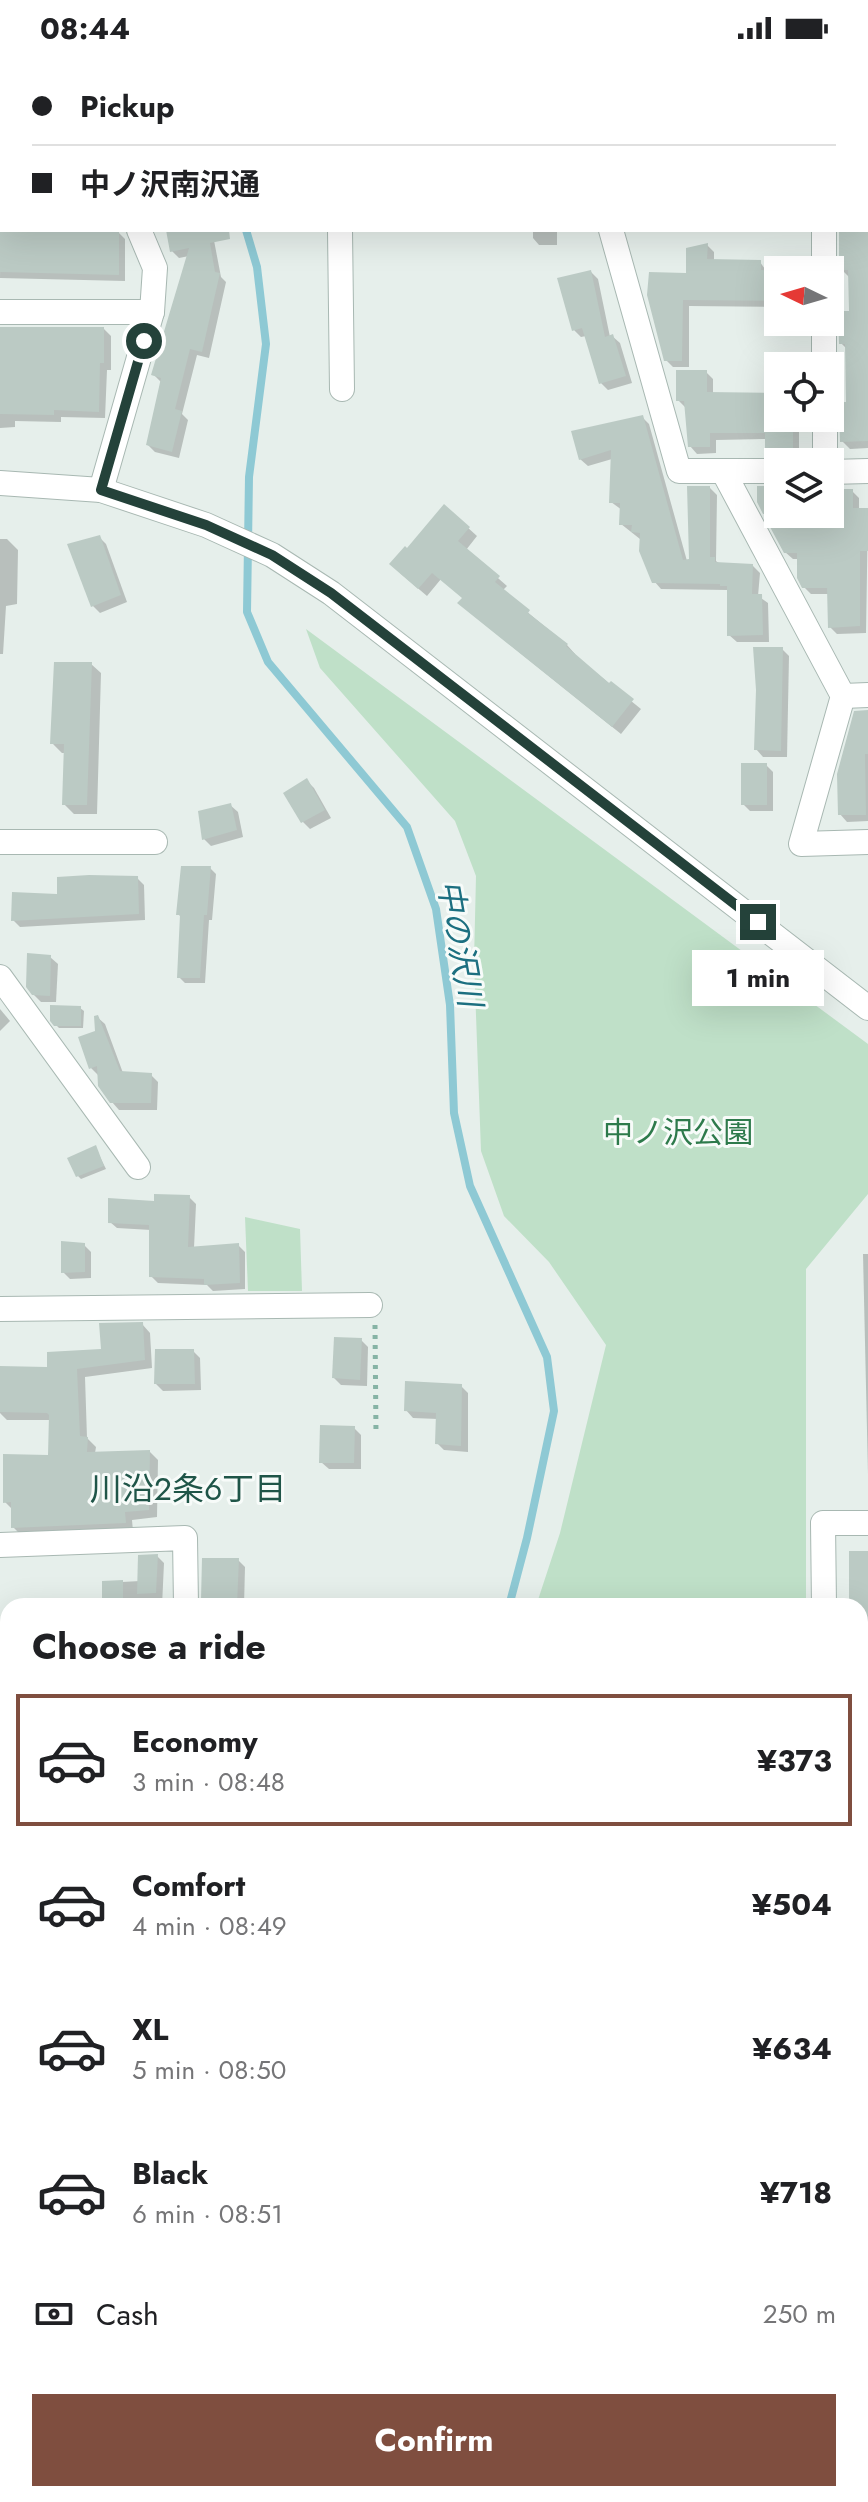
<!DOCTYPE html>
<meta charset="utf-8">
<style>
:root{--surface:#fff;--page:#f6f6f6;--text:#202124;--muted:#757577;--line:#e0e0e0;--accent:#7f4e3f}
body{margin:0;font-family:Jost,"Noto Sans JP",sans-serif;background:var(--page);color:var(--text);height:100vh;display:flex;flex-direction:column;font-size:30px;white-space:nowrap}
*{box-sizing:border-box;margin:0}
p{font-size:26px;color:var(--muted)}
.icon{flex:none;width:44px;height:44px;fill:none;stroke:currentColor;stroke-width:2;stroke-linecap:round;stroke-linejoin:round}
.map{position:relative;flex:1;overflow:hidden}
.sheet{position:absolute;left:0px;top:1542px;width:868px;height:904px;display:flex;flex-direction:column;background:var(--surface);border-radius:24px 24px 0 0;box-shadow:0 8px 32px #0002}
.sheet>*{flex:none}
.top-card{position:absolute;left:0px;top:0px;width:868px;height:176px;box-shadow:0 8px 32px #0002;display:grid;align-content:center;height:176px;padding:0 32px;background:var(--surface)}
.needle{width:52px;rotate:275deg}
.fabs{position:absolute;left:764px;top:200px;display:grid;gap:16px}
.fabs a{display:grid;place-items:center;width:80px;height:80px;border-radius:0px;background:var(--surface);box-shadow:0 8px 32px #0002;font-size:40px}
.end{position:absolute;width:36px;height:36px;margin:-18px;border:10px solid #24423a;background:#fff;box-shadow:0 0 0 4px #fff}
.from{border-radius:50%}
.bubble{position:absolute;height:56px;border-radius:0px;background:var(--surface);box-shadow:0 8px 32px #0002;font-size:26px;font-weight:700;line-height:56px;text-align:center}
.top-card b{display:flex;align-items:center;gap:28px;height:76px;font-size:30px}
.top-card b+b{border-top:2px solid var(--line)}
.top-card i{width:20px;height:20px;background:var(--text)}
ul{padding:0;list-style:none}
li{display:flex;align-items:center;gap:24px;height:132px;margin:0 16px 12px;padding:0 16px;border:4px solid transparent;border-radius:0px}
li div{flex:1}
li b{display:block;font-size:30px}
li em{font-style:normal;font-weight:700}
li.current{border-color:var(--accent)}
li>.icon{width:72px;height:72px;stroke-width:1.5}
h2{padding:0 32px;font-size:36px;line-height:96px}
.pay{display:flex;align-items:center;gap:20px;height:88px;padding:0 32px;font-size:30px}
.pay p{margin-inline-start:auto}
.cta{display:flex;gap:16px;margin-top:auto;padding:16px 32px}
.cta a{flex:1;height:92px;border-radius:0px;background:var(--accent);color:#fff;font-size:32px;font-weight:700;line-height:92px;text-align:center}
.status{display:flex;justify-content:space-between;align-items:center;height:56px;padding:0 40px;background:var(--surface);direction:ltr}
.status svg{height:22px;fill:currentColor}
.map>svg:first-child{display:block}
.green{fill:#bfe0c8}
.shadow{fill:#0003}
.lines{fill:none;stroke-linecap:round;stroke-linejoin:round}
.stream{stroke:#8ec9d4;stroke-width:8}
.river{stroke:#8ec9d4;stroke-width:46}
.building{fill:#bbcac4}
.minor-casing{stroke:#a8b8b2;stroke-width:26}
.path{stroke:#86b3a5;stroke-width:5;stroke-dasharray:4 6;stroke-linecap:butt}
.minor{stroke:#fff;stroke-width:24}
.route{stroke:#24423a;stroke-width:10}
.labels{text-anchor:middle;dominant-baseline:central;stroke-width:6;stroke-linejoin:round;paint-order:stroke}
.park-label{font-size:30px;fill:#2d7a4b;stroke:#f7fbf9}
.water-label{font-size:32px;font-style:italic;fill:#1c6f80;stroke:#f7fbf9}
.neighbourhood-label{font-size:32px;fill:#1f5548;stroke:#f7fbf9}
</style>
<div class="status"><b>08:44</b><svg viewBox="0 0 49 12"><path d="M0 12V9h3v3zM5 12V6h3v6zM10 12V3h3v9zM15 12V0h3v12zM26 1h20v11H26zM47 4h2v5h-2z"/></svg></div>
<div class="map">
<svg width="868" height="2446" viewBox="0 0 868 2446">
<rect width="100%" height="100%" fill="#e6efeb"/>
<g class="green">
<path d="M306,573l562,415v150l-62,75v337h-270l24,-73 46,-188 -57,-83 -45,-46 -23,-65 -7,-190 2,-85 -21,-55 -135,-153z"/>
<path d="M245,1161l55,12 2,62h-54z"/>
</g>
<g class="shadow">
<path d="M71,0h42l1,2h-42z"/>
<rect x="496" y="0" width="38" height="2"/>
<rect x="660" y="0" width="93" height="2"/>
<path d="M844,0h24l-2,66v-64z"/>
<rect x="0" y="20" width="2" height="38"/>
<path d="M868,86v306l-18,1 -8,-8 6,-37 -1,-55 -6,-6 10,-30 -2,-36 -8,-8 -1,-39h26z"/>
<path d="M1,125l1,49 116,2 7,7v42l-125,-3z"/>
<path d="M168,174h44l9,47 5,5 -17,76 -12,-3 -15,59 6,6 -9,38 -24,-6 -7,-7 13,-63 -7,-7 35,-119 -10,2 -7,-7z"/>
<path d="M520,174h37v15h-18l-6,-7v-8z"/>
<path d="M707,189l7,7v9l46,1 7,10h9l2,3v32l-89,-1v61h-16l-7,-7 22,-85z"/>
<path d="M591,216l7,7 12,58 2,-1 8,7 12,40 -24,7 -7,-7 -15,-47 -5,1 -7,-7z"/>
<path d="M0,273h104l7,7v34h-4l-2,48 -44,-1v5l-46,-1v6l-15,1z"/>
<path d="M706,316l7,7v15l65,1v23h21v44h-25l-7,-7v-16l-51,1v13l-19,1 -7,-8 -5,-39 -7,-7z"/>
<path d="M642,361l7,7 38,137h4l19,-73 7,7 -1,66 4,3 33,2 7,7 -2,23 10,7 1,39h-32l-8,-7 -2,-45 -66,-1 -7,-8 -14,-42 -19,-15 1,-14 -11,-8 1,-43 -24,7 -8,-7z"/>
<path d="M778,430v28h52v-23h22l7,7v12h9l-2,123 -29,1 -7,-7 -1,-33h-18l-7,-7 -5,-28h-6l-8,-7 -13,-32 -7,-7z"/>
<path d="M445,451l32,29 -11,14 41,36 -5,5 65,54 8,9 -1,1 67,54 -20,25 -153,-123 -4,-13 -23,-19 -14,17 -27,-23 8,-22z"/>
<path d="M99,481l7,7 21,58 -27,11 -7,-7z"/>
<path d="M0,483h7l11,11 -1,54 -11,2 -3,48h-3z"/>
<path d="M782,593l7,7 -2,101h-24l-7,-8z"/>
<path d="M91,608l10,9 -4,141h-23l-10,-10 2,-51h-4l-9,-9z"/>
<path d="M868,655v110l-21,1 -7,-8z"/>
<path d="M766,709l7,7v39h-23l-7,-7z"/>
<path d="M307,725l7,7 17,30 -21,11 -7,-7z"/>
<path d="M230,749l8,7 5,25 -32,9 -7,-7z"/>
<path d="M210,812l6,6 -4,46h-3l-4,63h-20l-6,-6 3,-59 -4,-4z"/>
<path d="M137,822l7,7 1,35 -125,7 -7,-7 46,-24z"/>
<path d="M50,901l8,7 -2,38h-15l-8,-8z"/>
<path d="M80,952l4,3 -1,17h-24l-4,-4z"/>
<path d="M0,953l10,12 -10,10z"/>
<path d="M97,961l8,7 18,49 28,2 7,7 -1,28h-38l-7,-8 -13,-26 -8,-8z"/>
<path d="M95,1091l11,22 -25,10 -3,-3z"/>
<path d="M189,1141l7,7 -2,44 44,-3 7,7v37l-32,2 -6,-6 -49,-2 -7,-7v-46l-34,-2 -7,-6 46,-19z"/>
<path d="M84,1189l7,7v26l-21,1 -7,-7z"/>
<path d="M863,1198h5v221z"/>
<path d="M142,1268l8,9 2,35 -67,9 2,61 9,9 -1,6 55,-1 8,8 -1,57 -25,3 1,11 -112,4 -8,-8v-17l-8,-8 45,-45 1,-37h-44l-7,-7v-45l49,1 54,-18z"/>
<path d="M361,1284l7,7 -1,39 -26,-1 -7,-7z"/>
<path d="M193,1295l7,7 1,32 -38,1 -7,-7z"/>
<path d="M461,1330l7,7v59l-24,-2 -7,-7 1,-24 -25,-1 -7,-8z"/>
<path d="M354,1372l7,7v34h-32l-8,-7z"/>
<path d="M868,1497v253h-8v-200h-12v-4h3z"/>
<path d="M157,1500l7,7 -2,43h-58v-23l36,-2z"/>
<path d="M238,1504l7,7 -1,39h-35l-5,-7z"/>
<rect x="860" y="1797" width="8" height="201"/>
<path d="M8,1834v43l-8,-6v-36z"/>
<rect x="860" y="2042" width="8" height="101"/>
<rect x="860" y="2215" width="8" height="42"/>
<path d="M860,2363h8v83h-19v-8h11z"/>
<rect x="103" y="2438" width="156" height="8"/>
<path d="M335,2438h34v4h-30z"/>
<path d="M429,2438h42v8h-41z"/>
<path d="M547,2438h250v8h-247z"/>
</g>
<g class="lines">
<g class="stream">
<path d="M162,0l1,2"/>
<path d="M246,174l11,37 9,77 -17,133 -2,135 21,50 139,165 29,82 14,96 4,108 16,73 77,171 7,54 -27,127 -18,68"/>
<path d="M21,2446l3,-8"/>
</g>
<path class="river" d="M495,2438l1,8"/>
</g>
<g class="building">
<path d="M0,174h119v45l-119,-3z"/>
<path d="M166,174h63l1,9 -20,4 5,29 5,1 -18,79 -12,-3 -15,60 7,2 -10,41 -26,-7 15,-67 -10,-3 38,-127 -19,4z"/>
<path d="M839,175h29v210l-28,1 -1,-40h7l-1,-58h-6l-1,-33h11l-1,-41h-9z"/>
<path d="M708,187l-1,16 54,1v10h16l-1,31 -93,-1 -1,61h-18l-17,-66 2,-23 37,1v-25z"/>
<path d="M591,214l14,67 8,-3 13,42 -27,8 -17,-56 -10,3 -15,-53z"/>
<path d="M0,271h104v36h-4l-1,49 -45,-2v5l-54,-1z"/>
<path d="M676,314h31v22l71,1v35h15v24l-28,1v-20h-55v14h-22l-4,-46h-8z"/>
<path d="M643,359l40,145 6,-1 -2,-73h23v71h5v5l38,2 -1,30h10l1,41 -36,1v-50h-7v-2l-68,-1 -13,-32 1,-18 -9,-1 1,-7h-13l1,-22h-11l2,-53 -32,10 -8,-29z"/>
<path d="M757,430h21v28h52v-25h23v19h15v43h-8v75l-32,2 -1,-40h-25l-5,-10v-25h-13l-14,-26 -1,-13h-6l-6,-12z"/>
<path d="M444,448l26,23 -12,14 42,35 -5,6 35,28 -2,3 40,31 -2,2 43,37 2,-2 23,18 -22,28 -155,-124 5,-5 -30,-25 -14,16 -29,-25 16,-18 2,2z"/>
<path d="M100,479l21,60 -30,12 -24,-63z"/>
<path d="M753,591h30l-2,104 -27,-1 2,-60z"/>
<path d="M54,606h38l-5,143h-25l2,-61h-14z"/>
<path d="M868,654v44h-3l1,61h-28l-1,-41 17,-63z"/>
<rect x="741" y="707" width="26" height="42"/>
<path d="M307,722l18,32 -24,13 -18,-30z"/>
<path d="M231,747l6,27 -35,10 -4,-29z"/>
<path d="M181,810h30l-4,49h-3l-4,63h-23l3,-63h-4z"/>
<path d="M89,819l49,1 1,38 -128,7 1,-29 45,2v-17z"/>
<path d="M27,897l24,2 -1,41 -18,-1 -6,-8z"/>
<path d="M50,949l31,1v20h-27l-4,-5z"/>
<path d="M98,959l22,56 32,2 -1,30h-41l-12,-17 -1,-20 -8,3 -11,-32 17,-6 -1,-15z"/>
<path d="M96,1089l8,21 -28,11 -9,-19z"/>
<path d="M154,1138l36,1 -2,52 51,-4 1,40 -36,2v-6l-55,-2v-52l-41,-2v-25l46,3z"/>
<path d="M61,1185l24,2v29l-24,1z"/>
<path d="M143,1266l2,38 -68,9 3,67 8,1 -1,15 63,-2 -1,60 -24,2 1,11 -115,5v-26l-8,1v-49l45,1 1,-40 -2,-2 -47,-1v-46l47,1v-15l54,-3 -2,-26z"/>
<path d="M334,1281l28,1 -2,42 -28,-2z"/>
<path d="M155,1293h39l1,35h-41z"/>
<path d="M405,1325l57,3 -1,62 -26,-2 1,-31 -32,-2z"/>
<path d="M320,1369l35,1 -1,37h-35z"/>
<path d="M849,1495h19v91h-8v-36h-11z"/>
<path d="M158,1498l-2,39 -19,1 1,-39z"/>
<path d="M202,1502h37l-2,48h-30l1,-6h-7z"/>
<path d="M123,1524v26h-21v-25z"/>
</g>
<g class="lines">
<g class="minor-casing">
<g id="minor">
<path d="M317,0v2"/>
<path d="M562,0v2"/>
<path d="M635,0l1,2"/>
<path d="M823,0v2"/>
<path d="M866,70h2"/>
<path d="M139,174l16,38 -3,44"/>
<path d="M340,174l2,159"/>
<path d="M611,174l68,241h99"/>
<path d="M824,174v40"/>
<path d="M0,256h152l-51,178"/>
<path d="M824,266v44"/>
<path d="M825,362v44"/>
<path d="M723,415l120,225 -42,148 67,-2"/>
<path d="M830,416l38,-1"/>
<path d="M0,427l101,7 105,35 66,30 59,38 537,415"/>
<path d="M843,640l25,-1"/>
<path d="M0,786h155"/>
<path d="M0,921l138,190"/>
<path d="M0,1253l370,-4"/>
<path d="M0,1489l185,-7 1,68"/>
<path d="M824,1550l-1,-83h45"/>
<path d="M0,1715h8"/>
<path d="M0,1908l8,10"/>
<path d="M860,2014h8"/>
<path d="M860,2181h8"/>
<path d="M0,2184l8,-27"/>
<path d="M860,2332h8"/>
<path d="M390,2438l2,8"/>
<path d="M523,2438l1,8"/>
<path d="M822,2438v8"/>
</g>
</g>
<path class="path" d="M375,1269l1,109"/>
<use href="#minor" class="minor"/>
</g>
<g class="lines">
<path class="route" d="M144,285l-43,149 105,35 66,30 59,38 427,329"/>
</g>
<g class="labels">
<g class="park-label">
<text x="678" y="1076">中ノ沢公園</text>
</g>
<g class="water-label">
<text transform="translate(460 887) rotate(80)">中の沢川</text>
</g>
<g class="neighbourhood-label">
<text x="188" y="1433">川沿2条6丁目</text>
</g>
</g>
</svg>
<div class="fabs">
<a><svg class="needle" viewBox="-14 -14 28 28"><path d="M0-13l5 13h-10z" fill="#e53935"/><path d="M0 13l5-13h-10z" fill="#757577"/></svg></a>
<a><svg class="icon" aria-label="locate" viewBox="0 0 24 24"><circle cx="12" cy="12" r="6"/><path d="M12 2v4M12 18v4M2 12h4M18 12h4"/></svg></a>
<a><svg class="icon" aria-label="layers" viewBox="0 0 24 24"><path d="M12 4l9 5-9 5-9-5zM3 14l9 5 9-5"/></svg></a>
</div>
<i class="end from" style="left:144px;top:285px"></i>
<i class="end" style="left:758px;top:866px"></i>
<div class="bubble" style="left:692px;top:894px;width:132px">1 min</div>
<div class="top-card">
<b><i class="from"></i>Pickup</b>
<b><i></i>中ノ沢南沢通</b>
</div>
<section class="sheet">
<h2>Choose a ride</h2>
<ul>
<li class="current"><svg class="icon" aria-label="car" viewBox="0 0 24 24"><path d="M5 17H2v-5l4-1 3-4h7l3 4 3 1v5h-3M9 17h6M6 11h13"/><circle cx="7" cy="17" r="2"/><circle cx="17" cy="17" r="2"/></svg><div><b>Economy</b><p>3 min · 08:48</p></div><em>¥373</em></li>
<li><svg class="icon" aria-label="car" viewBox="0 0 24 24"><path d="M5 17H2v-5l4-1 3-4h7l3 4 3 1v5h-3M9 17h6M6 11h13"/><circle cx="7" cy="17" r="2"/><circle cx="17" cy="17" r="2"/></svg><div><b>Comfort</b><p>4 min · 08:49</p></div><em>¥504</em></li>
<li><svg class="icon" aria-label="car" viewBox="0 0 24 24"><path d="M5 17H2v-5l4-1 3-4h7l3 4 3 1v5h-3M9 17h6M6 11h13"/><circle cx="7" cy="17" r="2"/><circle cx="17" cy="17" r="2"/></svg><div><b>XL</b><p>5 min · 08:50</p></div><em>¥634</em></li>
<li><svg class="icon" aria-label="car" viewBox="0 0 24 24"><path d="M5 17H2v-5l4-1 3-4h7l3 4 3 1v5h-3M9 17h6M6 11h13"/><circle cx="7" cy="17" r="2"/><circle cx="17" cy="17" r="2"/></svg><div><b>Black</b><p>6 min · 08:51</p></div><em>¥718</em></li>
</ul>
<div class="pay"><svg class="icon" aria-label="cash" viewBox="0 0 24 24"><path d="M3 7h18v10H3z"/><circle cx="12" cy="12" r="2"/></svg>Cash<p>250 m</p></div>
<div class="cta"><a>Confirm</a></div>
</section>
</div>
